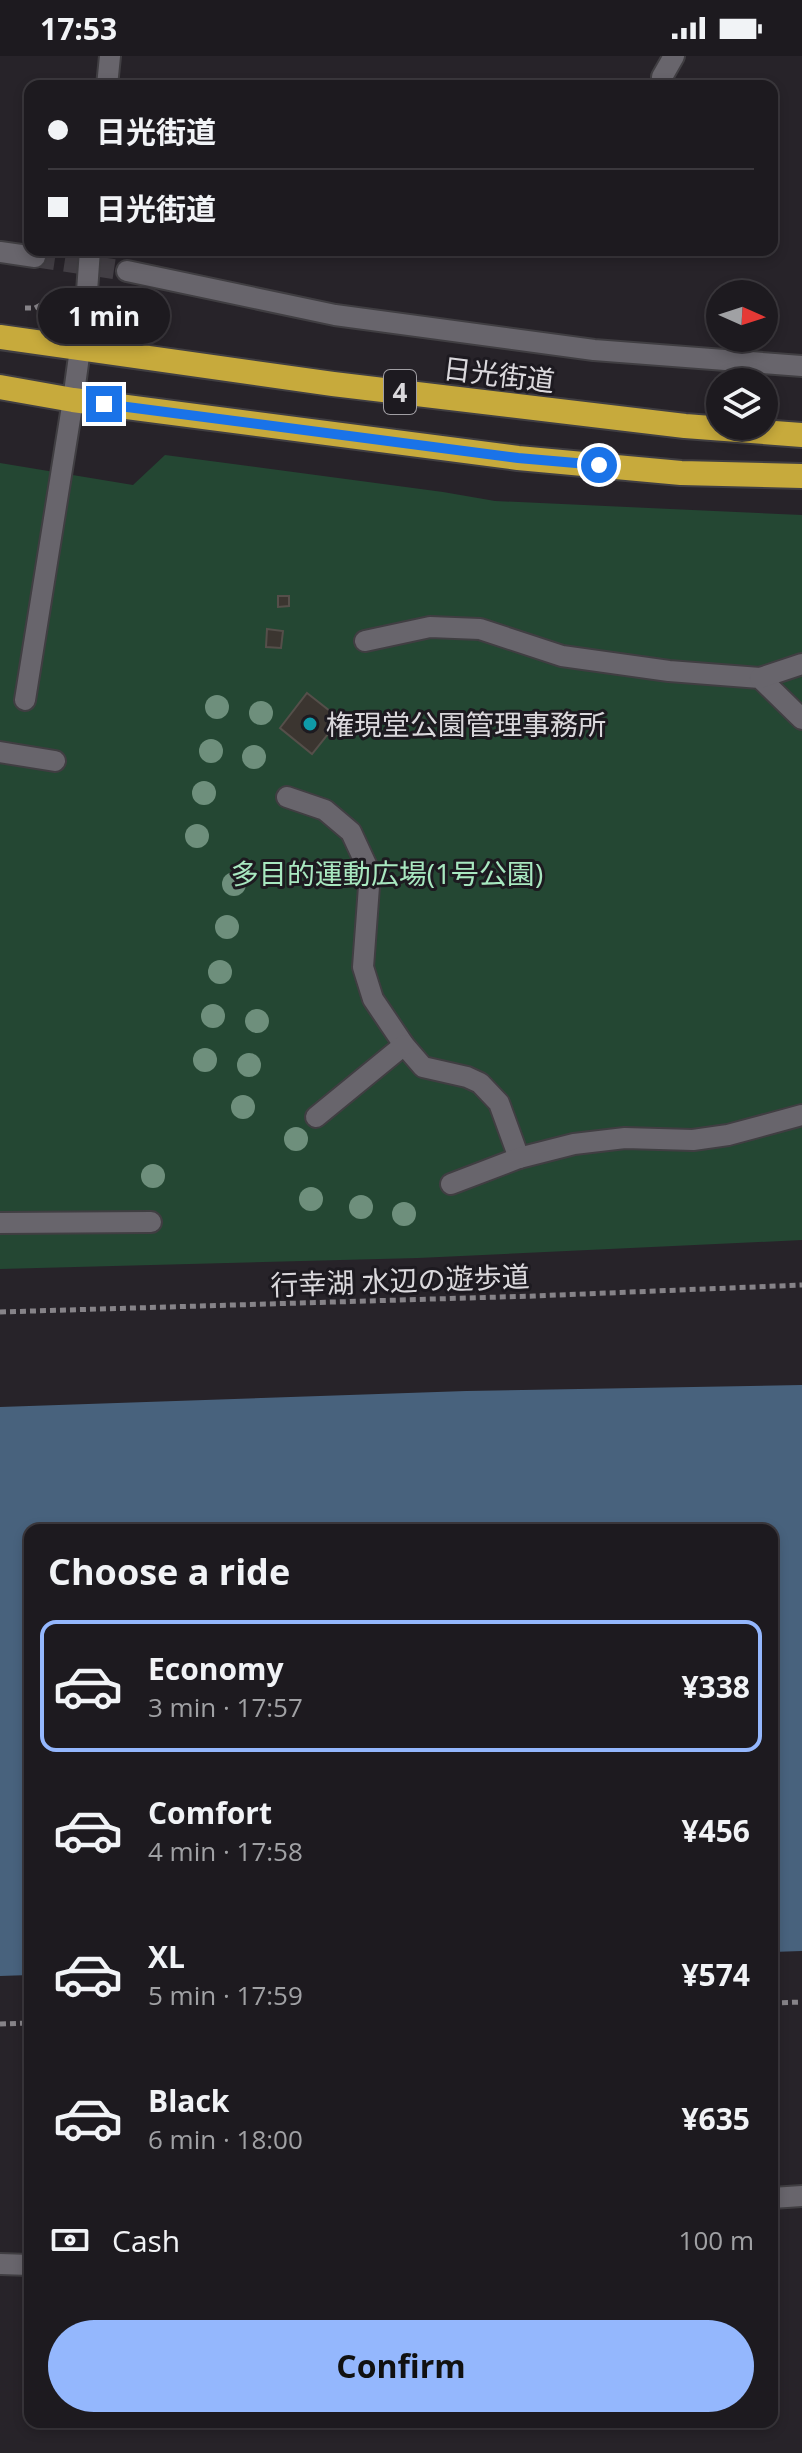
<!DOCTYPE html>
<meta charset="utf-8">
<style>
:root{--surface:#1d1a1f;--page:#2a272c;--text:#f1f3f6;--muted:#a0a1a4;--line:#3b383d;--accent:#94b7fd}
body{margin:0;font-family:"Open Sans","Noto Sans JP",sans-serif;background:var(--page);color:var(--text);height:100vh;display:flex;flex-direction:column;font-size:30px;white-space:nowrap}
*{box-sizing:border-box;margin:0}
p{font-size:26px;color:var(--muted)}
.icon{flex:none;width:44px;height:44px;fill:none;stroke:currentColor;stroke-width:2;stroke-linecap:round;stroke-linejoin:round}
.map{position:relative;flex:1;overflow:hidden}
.drawer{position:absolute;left:24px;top:1468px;width:754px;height:904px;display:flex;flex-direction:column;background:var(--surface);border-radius:16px;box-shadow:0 4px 12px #0003,0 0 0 2px var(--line)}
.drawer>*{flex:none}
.hud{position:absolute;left:24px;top:24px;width:754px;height:176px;border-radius:16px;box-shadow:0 4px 12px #0003,0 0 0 2px var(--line);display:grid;align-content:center;height:176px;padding:0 24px;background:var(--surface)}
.needle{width:52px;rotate:93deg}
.buttons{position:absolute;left:706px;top:224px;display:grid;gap:16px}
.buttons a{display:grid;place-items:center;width:72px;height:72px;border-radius:50%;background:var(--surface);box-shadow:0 4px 12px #0003,0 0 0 2px var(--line);font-size:40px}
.end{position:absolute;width:36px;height:36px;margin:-18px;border:10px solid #1a73e8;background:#fff;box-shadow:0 0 0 4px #fff}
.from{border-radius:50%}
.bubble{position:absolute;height:56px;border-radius:28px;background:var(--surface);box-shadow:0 4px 12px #0003,0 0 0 2px var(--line);font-size:26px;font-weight:700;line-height:56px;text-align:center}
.hud b{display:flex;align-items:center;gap:28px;height:76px;font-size:30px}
.hud b+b{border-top:2px solid var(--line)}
.hud i{width:20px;height:20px;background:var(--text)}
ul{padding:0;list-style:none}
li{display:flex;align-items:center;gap:24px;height:132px;margin:0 16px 12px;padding:0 8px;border:4px solid transparent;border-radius:16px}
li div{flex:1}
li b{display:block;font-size:30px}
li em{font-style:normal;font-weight:700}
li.selected{border-color:var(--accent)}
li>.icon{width:72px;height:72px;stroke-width:1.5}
h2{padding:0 24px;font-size:36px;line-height:96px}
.pay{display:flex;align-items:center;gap:20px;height:88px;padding:0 24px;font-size:30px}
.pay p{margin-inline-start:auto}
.button{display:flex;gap:16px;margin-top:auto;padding:16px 24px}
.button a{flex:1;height:92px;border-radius:48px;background:var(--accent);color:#111;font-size:32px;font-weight:700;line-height:92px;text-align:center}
.status{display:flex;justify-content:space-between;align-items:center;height:56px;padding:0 40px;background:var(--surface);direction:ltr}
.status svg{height:22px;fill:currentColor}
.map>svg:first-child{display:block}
.green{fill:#244733}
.water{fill:#48627d}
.building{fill:#3b3530;stroke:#554f4a;stroke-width:2}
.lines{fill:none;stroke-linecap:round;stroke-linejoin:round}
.minor-tunnel{stroke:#423e44;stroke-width:20;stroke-dasharray:20 10;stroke-linecap:butt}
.minor-casing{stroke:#403e42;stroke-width:24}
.highway-casing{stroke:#403e42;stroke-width:28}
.path{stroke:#868388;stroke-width:5;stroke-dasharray:6 4;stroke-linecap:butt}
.minor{stroke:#68656c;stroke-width:20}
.highway{stroke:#c7aa3c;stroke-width:24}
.tree{fill:#6e8f7c}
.route{stroke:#1a73e8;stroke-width:10}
.culture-dot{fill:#0f9aa8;stroke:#1d1a20;stroke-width:3}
.labels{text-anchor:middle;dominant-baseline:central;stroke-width:6;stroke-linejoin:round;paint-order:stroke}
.shield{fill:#1d1a20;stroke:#a19fa4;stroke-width:2}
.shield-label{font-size:26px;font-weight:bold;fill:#dad8dc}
.street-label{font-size:28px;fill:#dad8dc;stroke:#1d1a20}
.poi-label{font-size:28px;fill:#dad8dc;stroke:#1d1a20;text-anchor:start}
.park-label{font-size:28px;fill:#a8e8c0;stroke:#1d1a20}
</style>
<div class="status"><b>17:53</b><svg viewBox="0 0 49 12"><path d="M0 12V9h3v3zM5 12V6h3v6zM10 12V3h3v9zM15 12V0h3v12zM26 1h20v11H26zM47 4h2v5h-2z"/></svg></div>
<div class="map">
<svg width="802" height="2397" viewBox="0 0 802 2397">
<rect width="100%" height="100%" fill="#272329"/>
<path class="green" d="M165,399l278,37 52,9 307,14v725l-384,18 -418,11v-806l133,22z"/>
<path class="water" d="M802,1329v566l-30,1v-422h-742v445l-30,1v-569l466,-16z"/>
<g class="building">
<path d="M278,540h11v10l-11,1z"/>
<path d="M267,573l16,2 -2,17 -15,-1z"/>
<path d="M307,637l33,26 -28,35 -32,-26z"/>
</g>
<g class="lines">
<path class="minor-tunnel" d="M35,201l92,14"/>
<g class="minor-casing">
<g id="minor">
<path d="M662,21l12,-21"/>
<path d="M107,30l3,-30"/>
<path d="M0,196l35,5"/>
<path d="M127,215l208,44 259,35 208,16"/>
<path d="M365,585l65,-14 50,2 82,27 107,15 91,7 42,41"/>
<path d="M760,622l42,-14"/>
<path d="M25,644l48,-300 13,-95 4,-55"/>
<path d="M0,696l55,9"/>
<path d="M287,741l38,13 26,22 19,41 -7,94 10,32 31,46 19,22 44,10 13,6 19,20 20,55"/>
<path d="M316,1061l88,-72"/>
<path d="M451,1128l68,-26 55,-14 51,-6 68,2 35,-5 74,-20"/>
<path d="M0,1167l151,-1"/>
<path d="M772,2142l30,-2"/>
<path d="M0,2208l30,1"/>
</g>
</g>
<g class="highway-casing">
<g id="highway">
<path d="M0,281l333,47 352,42 117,9"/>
<path d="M0,331l73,13 445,58 163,15 121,3"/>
</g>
</g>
<g class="path">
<path d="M25,252h10l15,-8"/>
<path d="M0,1256l534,-16 268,-11"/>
<path d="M772,1947l30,-1"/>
<path d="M0,1968l30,-1"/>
</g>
<use href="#minor" class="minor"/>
<use href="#highway" class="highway"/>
</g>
<g class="tree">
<circle cx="217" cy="651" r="12"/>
<circle cx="261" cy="657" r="12"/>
<circle cx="211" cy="695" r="12"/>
<circle cx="254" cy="701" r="12"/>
<circle cx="204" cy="737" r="12"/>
<circle cx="197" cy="780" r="12"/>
<circle cx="234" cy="828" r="12"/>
<circle cx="227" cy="871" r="12"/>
<circle cx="220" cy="916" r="12"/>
<circle cx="213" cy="960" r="12"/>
<circle cx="257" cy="965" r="12"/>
<circle cx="205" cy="1004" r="12"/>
<circle cx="249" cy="1009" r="12"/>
<circle cx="243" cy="1051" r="12"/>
<circle cx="296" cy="1083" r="12"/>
<circle cx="153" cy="1120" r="12"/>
<circle cx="311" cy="1143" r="12"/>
<circle cx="361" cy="1151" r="12"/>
<circle cx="404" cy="1158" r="12"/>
</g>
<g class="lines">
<path class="route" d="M104,348l414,54 81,7"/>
</g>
<circle class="culture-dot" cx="310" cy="668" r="8"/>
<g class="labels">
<rect class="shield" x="384" y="314" width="32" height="44" rx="6"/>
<g class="shield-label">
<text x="400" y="336">4</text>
</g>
<g class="street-label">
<text transform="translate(499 318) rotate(7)">日光街道</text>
<text transform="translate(400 1224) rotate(-2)">行幸湖 水辺の遊歩道</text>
</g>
<g class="poi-label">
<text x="326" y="668">権現堂公園管理事務所</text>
</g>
<g class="park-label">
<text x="387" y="817">多目的運動広場(1号公園)</text>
</g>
</g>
</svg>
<div class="buttons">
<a><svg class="needle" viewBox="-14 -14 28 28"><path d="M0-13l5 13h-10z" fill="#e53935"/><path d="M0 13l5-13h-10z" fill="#a0a1a4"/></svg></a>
<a><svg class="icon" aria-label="layers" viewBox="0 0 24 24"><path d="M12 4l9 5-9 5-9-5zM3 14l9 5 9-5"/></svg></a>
</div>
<i class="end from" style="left:599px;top:409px"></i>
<i class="end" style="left:104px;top:348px"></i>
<div class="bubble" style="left:38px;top:232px;width:132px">1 min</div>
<div class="hud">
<b><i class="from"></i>日光街道</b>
<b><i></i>日光街道</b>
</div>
<section class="drawer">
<h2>Choose a ride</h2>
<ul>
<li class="selected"><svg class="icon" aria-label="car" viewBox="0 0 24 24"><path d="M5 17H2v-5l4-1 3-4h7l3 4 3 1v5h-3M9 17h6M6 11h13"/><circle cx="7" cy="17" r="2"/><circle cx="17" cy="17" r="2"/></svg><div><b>Economy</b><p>3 min · 17:57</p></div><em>¥338</em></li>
<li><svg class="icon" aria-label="car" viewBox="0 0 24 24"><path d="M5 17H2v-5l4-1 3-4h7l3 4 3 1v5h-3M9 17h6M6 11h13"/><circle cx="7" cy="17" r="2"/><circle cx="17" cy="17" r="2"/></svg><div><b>Comfort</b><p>4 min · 17:58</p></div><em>¥456</em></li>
<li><svg class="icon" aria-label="car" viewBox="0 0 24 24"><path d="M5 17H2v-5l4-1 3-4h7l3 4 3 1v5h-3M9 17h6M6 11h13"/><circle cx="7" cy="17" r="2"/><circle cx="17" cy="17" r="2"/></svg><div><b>XL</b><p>5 min · 17:59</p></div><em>¥574</em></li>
<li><svg class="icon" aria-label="car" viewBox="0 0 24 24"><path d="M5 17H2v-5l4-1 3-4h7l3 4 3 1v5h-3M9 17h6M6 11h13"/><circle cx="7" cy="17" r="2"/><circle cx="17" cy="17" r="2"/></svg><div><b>Black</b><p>6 min · 18:00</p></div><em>¥635</em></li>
</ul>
<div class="pay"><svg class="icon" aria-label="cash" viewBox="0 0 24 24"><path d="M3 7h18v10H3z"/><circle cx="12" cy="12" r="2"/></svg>Cash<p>100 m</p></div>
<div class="button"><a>Confirm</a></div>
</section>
</div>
